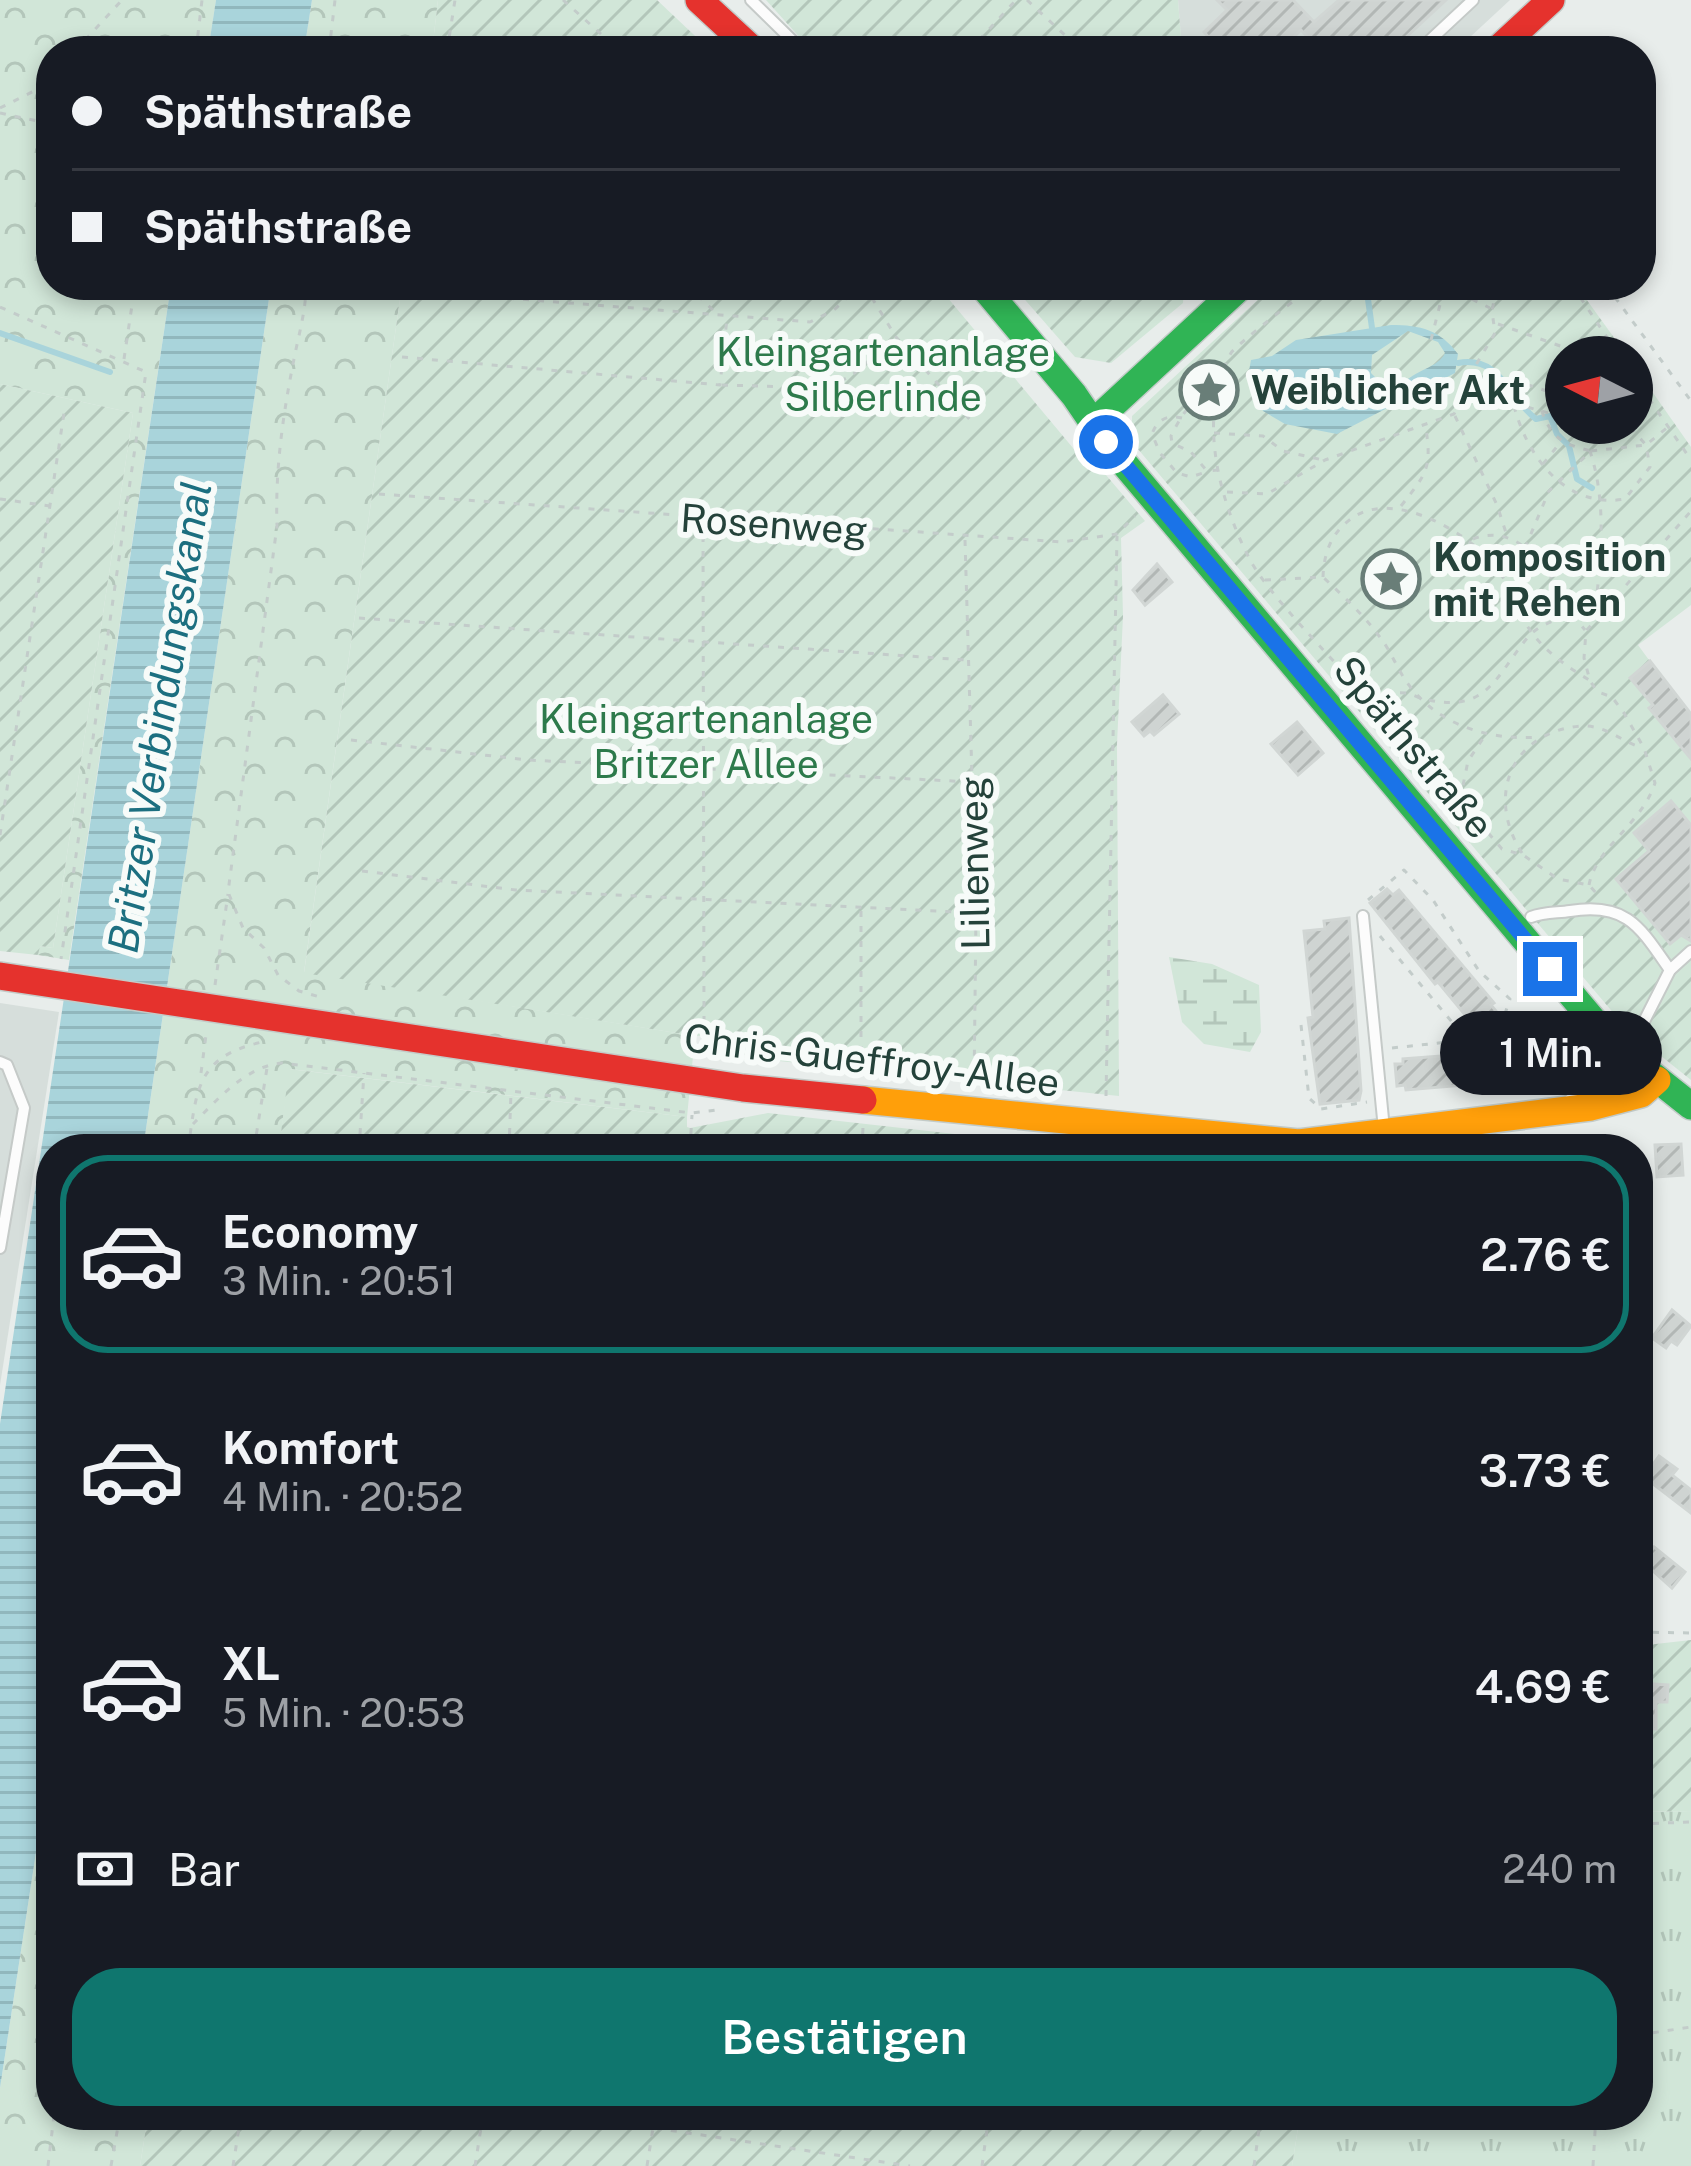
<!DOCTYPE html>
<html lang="de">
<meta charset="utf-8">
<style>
:root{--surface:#171b24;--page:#242831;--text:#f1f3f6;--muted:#9ea1a6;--line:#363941;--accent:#0f766e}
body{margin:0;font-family:"Public Sans",sans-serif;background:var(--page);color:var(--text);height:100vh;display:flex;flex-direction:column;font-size:45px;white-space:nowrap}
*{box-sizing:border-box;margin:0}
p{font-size:39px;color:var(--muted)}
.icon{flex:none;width:66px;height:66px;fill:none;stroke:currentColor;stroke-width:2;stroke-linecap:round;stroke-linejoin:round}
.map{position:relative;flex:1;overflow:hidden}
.details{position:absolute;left:36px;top:1134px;width:1617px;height:996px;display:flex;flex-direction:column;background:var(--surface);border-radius:48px;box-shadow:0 6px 18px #0003}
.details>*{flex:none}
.hud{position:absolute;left:36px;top:36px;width:1620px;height:264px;border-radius:48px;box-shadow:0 6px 18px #0003;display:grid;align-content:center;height:264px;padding:0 36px;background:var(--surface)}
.needle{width:78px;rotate:276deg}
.buttons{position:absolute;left:1545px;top:336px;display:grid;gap:24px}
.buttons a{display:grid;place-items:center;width:108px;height:108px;border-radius:50%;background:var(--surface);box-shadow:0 6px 18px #0003;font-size:60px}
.end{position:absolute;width:54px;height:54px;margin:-27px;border:15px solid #1a73e8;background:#fff;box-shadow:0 0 0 6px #fff}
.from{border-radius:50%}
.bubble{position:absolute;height:84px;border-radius:42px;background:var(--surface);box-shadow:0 6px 18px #0003;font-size:39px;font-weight:600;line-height:84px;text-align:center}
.hud b{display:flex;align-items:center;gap:42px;height:114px;font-size:45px}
.hud b+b{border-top:3px solid var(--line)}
.hud i{width:30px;height:30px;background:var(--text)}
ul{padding:21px 0 0;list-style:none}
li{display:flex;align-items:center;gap:36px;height:198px;margin:0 24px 18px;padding:0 12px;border:6px solid transparent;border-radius:48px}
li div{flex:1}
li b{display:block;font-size:45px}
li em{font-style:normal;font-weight:600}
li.current{border-color:var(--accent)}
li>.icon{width:108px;height:108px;stroke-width:1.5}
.pay{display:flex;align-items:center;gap:30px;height:132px;padding:0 36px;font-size:45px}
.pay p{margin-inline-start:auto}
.action{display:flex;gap:24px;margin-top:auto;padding:24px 36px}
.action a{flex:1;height:138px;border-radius:48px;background:var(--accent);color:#fff;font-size:48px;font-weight:600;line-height:138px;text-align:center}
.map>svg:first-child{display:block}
.built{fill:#d6dedb}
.grass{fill:url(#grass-tufts)}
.wetland{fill:url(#wetland-marsh)}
.park{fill:url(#park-crowns)}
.garden{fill:url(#garden-furrows)}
.water{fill:url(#water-rules);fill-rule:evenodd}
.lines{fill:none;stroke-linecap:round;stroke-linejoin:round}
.stream{stroke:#a9d4db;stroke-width:6}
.building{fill:url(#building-hatch);stroke:#d1d6d4;stroke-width:3}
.lane-casing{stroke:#c5cac8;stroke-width:14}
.street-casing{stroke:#c5cac8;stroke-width:24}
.fast-casing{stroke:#c3cbc8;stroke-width:30}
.slow-casing{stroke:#c3cbc8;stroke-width:30}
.jam-casing{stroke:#c3cbc8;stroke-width:30}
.path{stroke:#c3ccca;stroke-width:3;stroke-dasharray:6 9;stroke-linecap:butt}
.lane{stroke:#fcfcfc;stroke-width:10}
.street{stroke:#fcfcfc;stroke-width:21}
.fast{stroke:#30b455;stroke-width:27}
.slow{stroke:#ff9f0a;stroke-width:27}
.jam{stroke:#e5322d;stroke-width:27}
.route{stroke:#1a73e8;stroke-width:15}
.labels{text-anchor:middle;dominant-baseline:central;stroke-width:12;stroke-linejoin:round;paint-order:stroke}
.park-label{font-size:39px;fill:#2d7a4b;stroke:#f7fbf9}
.poi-label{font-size:39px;font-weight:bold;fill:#24423a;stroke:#f7fbf9;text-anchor:start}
.street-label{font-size:39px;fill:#24423a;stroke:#f7fbf9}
.water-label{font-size:42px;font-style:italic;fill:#1c6f80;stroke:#f7fbf9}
</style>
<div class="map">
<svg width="1691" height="2166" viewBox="0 0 1691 2166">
<defs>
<pattern id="grass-tufts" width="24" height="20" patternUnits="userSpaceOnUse" patternTransform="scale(3)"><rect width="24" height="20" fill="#d1e6d8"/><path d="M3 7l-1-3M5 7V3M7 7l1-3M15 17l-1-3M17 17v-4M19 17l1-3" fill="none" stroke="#b3c6ba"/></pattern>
<pattern id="wetland-marsh" width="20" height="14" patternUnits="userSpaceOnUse" patternTransform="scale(3)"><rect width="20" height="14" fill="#d1e6d8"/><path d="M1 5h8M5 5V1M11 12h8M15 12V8" fill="none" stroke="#b3c6ba"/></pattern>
<pattern id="park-crowns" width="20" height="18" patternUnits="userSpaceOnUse" patternTransform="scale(3)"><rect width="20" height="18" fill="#d1e6d8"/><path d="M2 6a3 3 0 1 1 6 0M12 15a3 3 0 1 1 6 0" fill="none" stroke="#b3c6ba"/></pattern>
<pattern id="garden-furrows" width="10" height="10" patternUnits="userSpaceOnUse" patternTransform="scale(3)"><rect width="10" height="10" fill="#d1e6d8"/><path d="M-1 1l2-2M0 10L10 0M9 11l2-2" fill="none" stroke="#b3c6ba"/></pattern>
<pattern id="water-rules" width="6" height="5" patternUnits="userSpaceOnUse" patternTransform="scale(3)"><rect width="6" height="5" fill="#a9d4db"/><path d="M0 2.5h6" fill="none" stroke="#91b7bd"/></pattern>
<pattern id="building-hatch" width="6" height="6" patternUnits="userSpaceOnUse" patternTransform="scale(3)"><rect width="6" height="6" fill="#cfd4d2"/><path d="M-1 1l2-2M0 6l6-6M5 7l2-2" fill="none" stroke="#b2b7b5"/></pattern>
</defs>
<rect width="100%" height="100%" fill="#e8edeb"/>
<g class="built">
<path d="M1178,0h332l-55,51h-273z"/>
<path d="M0,1003l59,9 -59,373z"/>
</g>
<path class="grass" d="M1691,1811v355h-399l8,-51h338v-303z"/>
<path class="wetland" d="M1169,957l43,7 47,21 2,47 -11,20 -46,-8 -22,-22z"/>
<g class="park">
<path d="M0,0h216l-8,51h-157v234h120l-102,675 -31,-5 1,-9 14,2 80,-535 -133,-29z"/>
<path d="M312,0h126l-6,51h-128z"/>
<path d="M271,285h131l-98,687 391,64 -8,81 -397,-48 -11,80h-136z"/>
<path d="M51,1754v361h97l-8,51h-140v-78z"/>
</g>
<g class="garden">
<path d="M438,0h219l54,51h-279z"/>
<path d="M766,0h412l4,51h-370z"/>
<path d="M402,285h535l146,175 12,2 50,59 -24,17 2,78 -6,128 2,352 -370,-38 -34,-23 -20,1 -391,-63z"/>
<path d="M1012,285h172l-1,18 -72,60 -36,-6z"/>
<path d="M1274,285h302l52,72h-62v66h66v-60l59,84v158l-53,40 33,45 -22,18 42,51v321l-65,-52 -494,-586v-26z"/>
<path d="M0,384l133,29 -80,535 -13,-2 -2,9 -38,-4z"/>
<path d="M289,1069l398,48v10l3,1 78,-15 187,21 -1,15h-675z"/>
<path d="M1691,1640v171l-53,1v-166z"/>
<path d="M148,2115h1152l-8,51h-1152z"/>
</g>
<g class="water">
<path d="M216,0h96l-8,51h-96z"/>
<path d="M171,285h100l-128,864h-92v605l-51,334v-664z"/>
<path d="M1391,325c30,0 49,5 67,29l-3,19 -118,61 -52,-10 -22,-13 -14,-40 2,-11 21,-4 24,-16zM1408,331l30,11 7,11c-7,15 -29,16 -45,33l-17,-1 -12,-12 1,-18z"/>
</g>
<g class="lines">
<g class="stream">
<path d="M1366,285l6,43"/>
<path d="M0,333l110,39"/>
<path d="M1458,363c43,-8 51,36 78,56l14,-3 7,18 12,12 8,33 15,9"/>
</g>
</g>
<g class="building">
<path d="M1217,0h76l21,22 25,-22h107l-55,51h-70l-20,-21 -22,21h-58l-17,-19 23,-22z"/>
<path d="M1157,564l15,18 -27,23 -12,-15z"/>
<path d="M1650,661l41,53v45l-42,-51 4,-3 -23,-27z"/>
<path d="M1163,695l16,19 -25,21 -4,-4 -6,5 -12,-14z"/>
<path d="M1297,722l26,31 -25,22 -27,-31z"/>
<path d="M1671,801l20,24v116l-10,-6 -11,9 -54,-65 33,-28 -15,-18z"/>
<path d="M1387,889l6,6 6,-5 95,113 -3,2 5,6 -16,15 -6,-7 -3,3 -33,-40 -3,2 -65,-81z"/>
<path d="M1349,918l12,173 -2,9 -39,4 -12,-86 5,-1 -9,-86 21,-2 -1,-8z"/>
<path d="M1506,1051l3,22 -9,1 1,8 -95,8 -1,-5 -8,1 -2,-22h8v-5z"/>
<path d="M1681,1144l2,31 -26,2 -2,-32z"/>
<path d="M1672,1310l19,16 -14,19 -6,-4 -5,7 -14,-10z"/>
<path d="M1659,1456l18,13 -5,6 19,15v23l-47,-36z"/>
<path d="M1654,1547l31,25 -13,16 -19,-17 -15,17v-21z"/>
<path d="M1638,1683l30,2 -1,17h-11v27l-18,-1z"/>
</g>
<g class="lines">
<g class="lane-casing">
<g id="lane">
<path d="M751,0l52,51"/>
<path d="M1434,51l-7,-8 46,-43"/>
<path d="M1363,916l21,213"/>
<path d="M1531,917c13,-5 26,-4 39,-6 57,-9 70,16 100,59"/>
<path d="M1628,1053l42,-83 21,-19"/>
<path d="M0,1062l7,3 17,43 -24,140"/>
</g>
</g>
<g class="street-casing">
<path id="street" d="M1574,1103l27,-16 25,-31"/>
</g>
<g class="fast-casing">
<g id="fast">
<path d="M982,285l92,110 32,47 507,602 78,62"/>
<path d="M1093,423l149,-138"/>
</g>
</g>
<g class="slow-casing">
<path id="slow" d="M863,1100l436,43 292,-36 50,-13 16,-14"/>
</g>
<g class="jam-casing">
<g id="jam">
<path d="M699,0l55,51"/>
<path d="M1496,51l55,-51"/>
<path d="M0,976l743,112 120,12"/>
</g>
</g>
<g class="path">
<path d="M563,0l57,51"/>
<path d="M1027,0l55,51"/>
<path d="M75,51l47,-51"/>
<path d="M196,51l6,-51"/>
<path d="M329,51l6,-51"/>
<path d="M447,51l8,-51"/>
<path d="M969,51l47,-51"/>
<path d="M0,108l40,-20 11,-11"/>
<path d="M0,113l51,11"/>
<path d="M306,285c0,26 -7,48 -12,74 -11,55 -19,111 -17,167l-49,366 15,36 21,20 14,27 21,16 21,6"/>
<path d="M451,285l17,10 342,27 24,-12 26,-25"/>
<path d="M687,285l29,28"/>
<path d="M864,285l32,52 76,85"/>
<path d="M1316,285c-11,6 -81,61 -85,68 -34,62 -13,143 17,203 17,35 77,94 105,127l16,9 34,43 16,28 41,37 42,49 21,6 35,24 31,6 8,9"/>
<path d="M1572,285l48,72"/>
<path d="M1606,285l85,116"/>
<path d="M1445,286l45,22"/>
<path d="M0,307l146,65 -85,587"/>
<path d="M1498,324l68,24h48"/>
<path d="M1431,340l14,-55"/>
<path d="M402,357l318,28 7,-67"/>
<path d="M124,359l11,-74"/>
<path d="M1632,374l59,86"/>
<path d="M722,385l103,3 26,-12 45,-39"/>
<path d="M1470,391l96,27"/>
<path d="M1566,396l-25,13c10,29 21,35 50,42"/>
<path d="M1492,398l3,-12c32,-9 40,5 69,9"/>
<path d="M1214,399c-23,-4 -33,18 -43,37l1,7 19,9 16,19 10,-1"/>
<path d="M1514,406c14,53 53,103 111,93l25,-32 -4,-22 -19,-22"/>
<path d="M1455,416l42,89 11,34"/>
<path d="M1182,418c-15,-4 -25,2 -30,16l8,19 17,20 14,4 15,-5"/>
<path d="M1578,423c32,60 24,130 16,196"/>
<path d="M1214,433l49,3 20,15 40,9"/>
<path d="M1543,464l16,-20"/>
<path d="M1227,492l40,2 58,-34 129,-46 15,-23 5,-23 21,-35 -3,-22 5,-26"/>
<path d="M379,494l683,48 55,-8 18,-18"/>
<path d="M0,499l50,7"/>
<path d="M1401,506c25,-32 31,-37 25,-77"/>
<path d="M703,521l1,498 10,37"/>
<path d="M1473,539c48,-19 80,37 97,72"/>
<path d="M965,540l11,373 -2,175"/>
<path d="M1525,548l24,-57 42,-40 55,-6 23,-19"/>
<path d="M1323,577c1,-27 10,-48 34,-62 42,-23 112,18 139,52 15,19 21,46 36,66 15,20 36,34 57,47"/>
<path d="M1265,580l58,-3c21,20 42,39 59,63 9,12 15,28 24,41 30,44 83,60 134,56"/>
<path d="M359,618l607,42"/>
<path d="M1370,692l38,1 12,5"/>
<path d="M1429,700c59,13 68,-26 99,-63 10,-12 29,-17 43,-24l14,17"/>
<path d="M351,740l177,20 445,22"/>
<path d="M1460,800l8,-39 16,-24"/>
<path d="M0,835l64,-422"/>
<path d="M1522,853c-36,-56 -12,-120 58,-127 24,-2 42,16 63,22"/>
<path d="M362,871l154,19 460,23"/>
<path d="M1589,885c7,-38 53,-61 66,-102l-11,-35 -20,-35 -12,-16 -14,-5 -8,-11 -6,-23 2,-27 105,-120"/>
<path d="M1368,900l36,-30 29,30 46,71 31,28 -13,38"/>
<path d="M861,911v154l112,9"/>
<path d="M1380,936l87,104"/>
<path d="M215,985l13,-91"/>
<path d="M1301,1025l8,73 12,11 46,-7"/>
<path d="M1497,1039l1,9 17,-2 2,28"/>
<path d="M1392,1048l103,-11"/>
<path d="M201,1073l5,-38"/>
<path d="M1106,1096l11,-560"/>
<path d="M193,1124c24,-24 53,-58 89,-61l410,50 24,-3"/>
<path d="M188,1149c9,-60 8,-92 74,-107"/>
<path d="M254,1149l13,-81"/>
<path d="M359,1149l5,-76"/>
<path d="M509,1149l2,-57"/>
<path d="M690,1149l2,-34"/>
<path d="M862,1149l1,-22"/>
<path d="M1638,1632l53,1"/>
<path d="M1638,1824l53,-2"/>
<path d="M1638,2035l53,-8"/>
<path d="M438,2115l44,6"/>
<path d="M567,2115l343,51"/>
<path d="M48,2166l6,-51"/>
<path d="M111,2166l9,-51"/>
<path d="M233,2166l8,-51"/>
<path d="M475,2166l8,-51"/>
<path d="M647,2166l8,-51"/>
<path d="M982,2166l7,-51"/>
<path d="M1254,2166l7,-51"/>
<path d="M1593,2166l3,-51"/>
</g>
<use href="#lane" class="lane"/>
<use href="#street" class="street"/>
<use href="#fast" class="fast"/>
<use href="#slow" class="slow"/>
<use href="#jam" class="jam"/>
</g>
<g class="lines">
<path class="route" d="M1106,442l444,527"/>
</g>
<defs>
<g id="sight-ring" transform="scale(3)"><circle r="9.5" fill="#f7fbf9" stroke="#697e78" stroke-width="1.5"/><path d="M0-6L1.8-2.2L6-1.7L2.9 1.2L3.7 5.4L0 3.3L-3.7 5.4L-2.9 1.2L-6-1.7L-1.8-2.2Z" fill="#697e78"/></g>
</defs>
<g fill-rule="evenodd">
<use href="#sight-ring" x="1209" y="390"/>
<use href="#sight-ring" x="1391" y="579"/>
</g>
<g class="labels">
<g class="park-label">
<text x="883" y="352">Kleingartenanlage<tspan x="883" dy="45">Silberlinde</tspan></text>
<text x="706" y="719">Kleingartenanlage<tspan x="706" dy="45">Britzer Allee</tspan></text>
</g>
<g class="poi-label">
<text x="1251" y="390">Weiblicher Akt</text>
<text x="1433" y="557">Komposition<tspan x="1433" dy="45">mit Rehen</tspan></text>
</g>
<g class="street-label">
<text transform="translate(774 524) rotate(4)">Rosenweg</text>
<text transform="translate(1414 747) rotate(50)">Späthstraße</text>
<text transform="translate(974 863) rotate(-91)">Lilienweg</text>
<text transform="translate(872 1060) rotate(7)">Chris-Gueffroy-Allee</text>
</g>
<g class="water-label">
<text transform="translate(159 717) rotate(-81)">Britzer Verbindungskanal</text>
</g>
</g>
</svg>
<div class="buttons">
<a><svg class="needle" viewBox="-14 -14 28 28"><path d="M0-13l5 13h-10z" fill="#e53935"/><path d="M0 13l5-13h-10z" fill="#9ea1a6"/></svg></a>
</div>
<i class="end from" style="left:1106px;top:442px"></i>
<i class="end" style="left:1550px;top:969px"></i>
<div class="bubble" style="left:1440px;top:1011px;width:222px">1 Min.</div>
<div class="hud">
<b><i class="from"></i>Späthstraße</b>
<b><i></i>Späthstraße</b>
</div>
<section class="details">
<ul>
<li class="current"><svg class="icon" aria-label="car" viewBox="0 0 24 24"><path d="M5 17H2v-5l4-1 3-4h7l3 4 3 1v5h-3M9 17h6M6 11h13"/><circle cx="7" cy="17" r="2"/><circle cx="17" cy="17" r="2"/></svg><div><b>Economy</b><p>3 Min. · 20:51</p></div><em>2.76 €</em></li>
<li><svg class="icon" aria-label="car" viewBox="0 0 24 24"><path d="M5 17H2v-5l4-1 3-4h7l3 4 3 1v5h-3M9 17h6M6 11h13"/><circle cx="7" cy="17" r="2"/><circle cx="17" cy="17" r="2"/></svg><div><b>Komfort</b><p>4 Min. · 20:52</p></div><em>3.73 €</em></li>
<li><svg class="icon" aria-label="car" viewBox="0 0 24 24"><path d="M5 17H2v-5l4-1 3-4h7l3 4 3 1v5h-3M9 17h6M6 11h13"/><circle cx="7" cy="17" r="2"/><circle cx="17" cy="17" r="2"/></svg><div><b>XL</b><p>5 Min. · 20:53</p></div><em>4.69 €</em></li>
</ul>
<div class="pay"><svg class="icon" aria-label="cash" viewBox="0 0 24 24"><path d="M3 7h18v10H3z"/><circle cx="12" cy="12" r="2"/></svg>Bar<p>240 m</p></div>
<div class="action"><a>Bestätigen</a></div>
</section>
</div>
